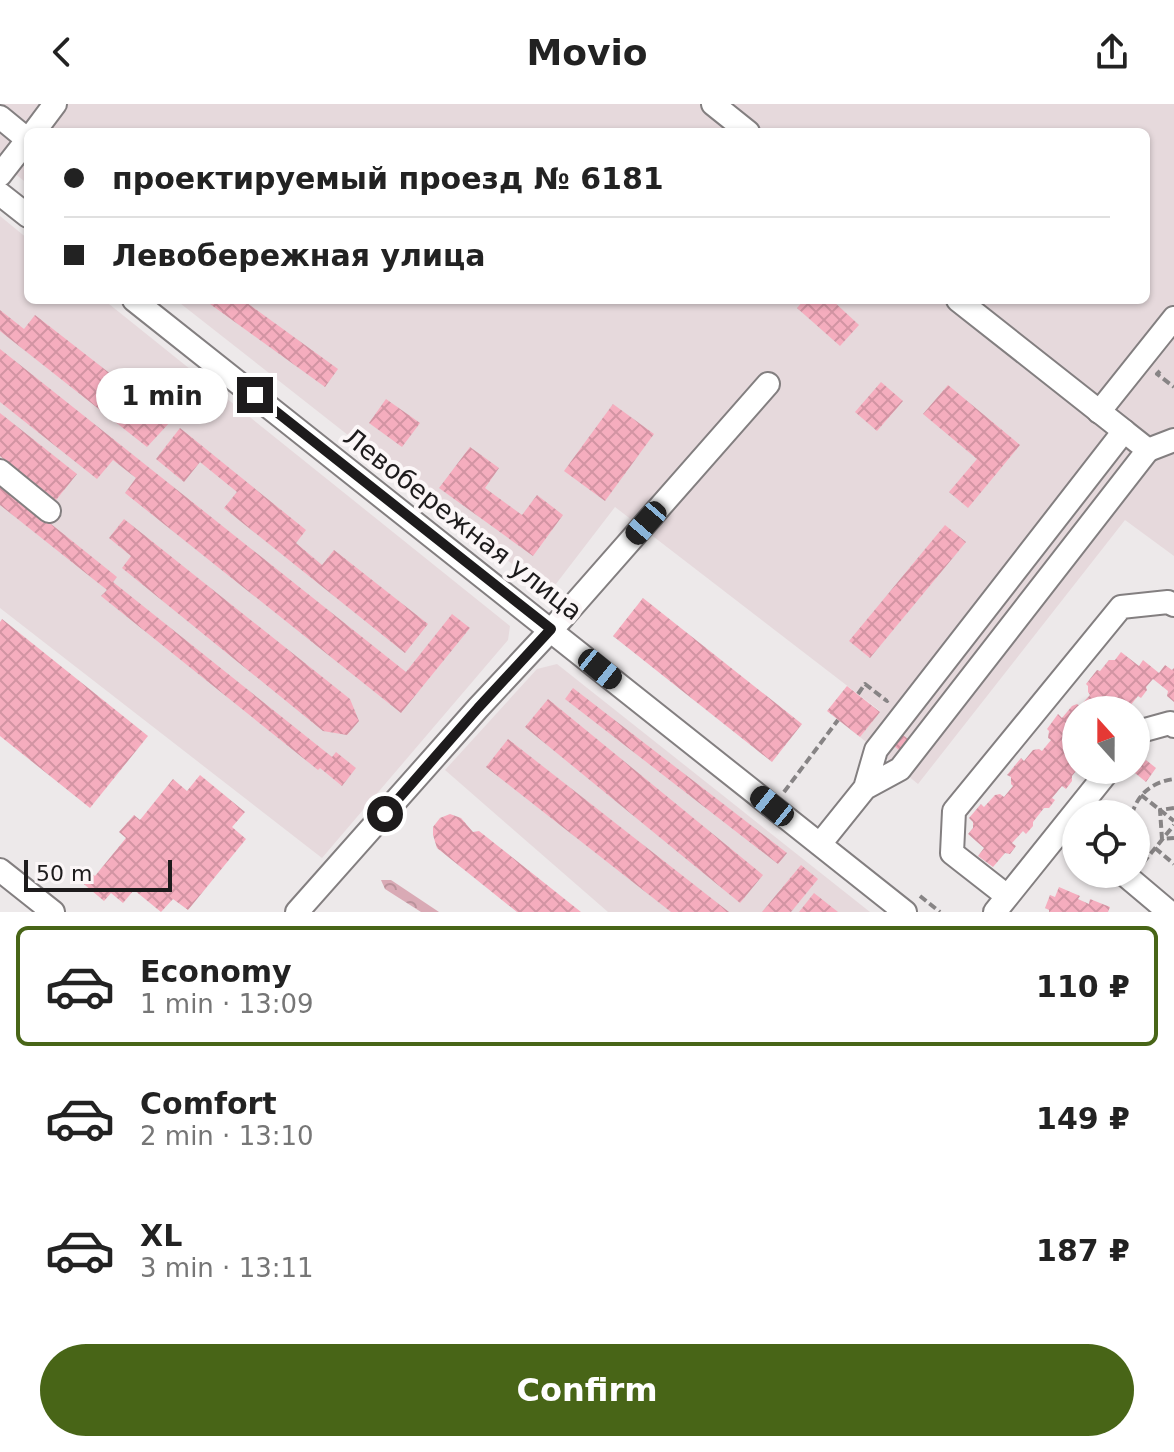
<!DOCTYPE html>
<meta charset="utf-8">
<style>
:root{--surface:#fff;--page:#f6f6f6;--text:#222;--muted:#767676;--line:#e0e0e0;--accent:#486517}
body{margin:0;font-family:"DejaVu Sans",sans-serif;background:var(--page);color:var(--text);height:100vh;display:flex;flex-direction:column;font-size:30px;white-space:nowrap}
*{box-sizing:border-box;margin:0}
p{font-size:26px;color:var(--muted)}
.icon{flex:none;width:44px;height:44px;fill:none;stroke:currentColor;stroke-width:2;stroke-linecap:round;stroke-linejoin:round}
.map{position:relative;height:808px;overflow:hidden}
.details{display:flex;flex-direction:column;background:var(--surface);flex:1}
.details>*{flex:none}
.hud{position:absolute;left:24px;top:24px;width:1126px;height:176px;border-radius:12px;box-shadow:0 2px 6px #0004;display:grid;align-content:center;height:176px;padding:0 40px;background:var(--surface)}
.needle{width:52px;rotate:339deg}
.fabs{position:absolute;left:1062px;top:592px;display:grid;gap:16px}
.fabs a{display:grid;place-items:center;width:88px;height:88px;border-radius:50%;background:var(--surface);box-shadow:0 2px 6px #0004;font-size:40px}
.scale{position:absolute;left:24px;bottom:20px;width:148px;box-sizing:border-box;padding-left:8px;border:4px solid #1d1b1c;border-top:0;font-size:22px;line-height:28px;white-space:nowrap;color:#1d1b1c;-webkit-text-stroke:6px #fbf6f7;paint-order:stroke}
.end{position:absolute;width:36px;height:36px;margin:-18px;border:10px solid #1d1b1c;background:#fff;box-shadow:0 0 0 4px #fff}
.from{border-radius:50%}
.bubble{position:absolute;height:56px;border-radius:28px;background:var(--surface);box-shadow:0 2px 6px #0004;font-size:26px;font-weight:800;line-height:56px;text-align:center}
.car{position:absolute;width:24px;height:48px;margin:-24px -12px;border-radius:10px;box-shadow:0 0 6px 2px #0007;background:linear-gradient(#222 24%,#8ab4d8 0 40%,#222 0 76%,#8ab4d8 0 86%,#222 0)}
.hud b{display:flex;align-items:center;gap:28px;height:76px;font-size:30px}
.hud b+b{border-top:2px solid var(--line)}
.hud i{width:20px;height:20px;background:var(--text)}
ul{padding:14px 0 0;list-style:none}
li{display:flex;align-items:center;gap:24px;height:120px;margin:0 16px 12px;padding:0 24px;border:4px solid transparent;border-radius:12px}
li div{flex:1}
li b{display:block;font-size:30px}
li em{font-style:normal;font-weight:800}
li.selected{border-color:var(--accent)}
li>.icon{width:72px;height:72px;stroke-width:1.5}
.primary-button{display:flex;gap:16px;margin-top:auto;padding:16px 40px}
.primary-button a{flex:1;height:92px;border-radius:48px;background:var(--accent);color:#fff;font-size:32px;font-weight:800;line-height:92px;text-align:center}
header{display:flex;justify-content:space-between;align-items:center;height:104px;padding:0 40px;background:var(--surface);font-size:36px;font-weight:800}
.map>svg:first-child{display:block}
.built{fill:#e6d9dc}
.forest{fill:url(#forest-crowns)}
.building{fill:url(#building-cross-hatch)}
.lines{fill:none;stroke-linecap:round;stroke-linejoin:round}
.minor-casing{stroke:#837f80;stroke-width:26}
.path{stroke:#878485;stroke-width:4;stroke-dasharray:8 4;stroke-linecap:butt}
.minor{stroke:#fff;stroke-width:22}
.route{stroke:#1d1b1c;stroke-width:10}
.labels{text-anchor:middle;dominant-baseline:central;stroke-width:8;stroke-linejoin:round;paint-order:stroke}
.street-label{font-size:26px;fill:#1d1b1c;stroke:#fbf6f7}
</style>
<header><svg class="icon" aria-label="back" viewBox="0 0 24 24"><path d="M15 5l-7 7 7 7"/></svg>Movio<svg class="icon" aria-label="share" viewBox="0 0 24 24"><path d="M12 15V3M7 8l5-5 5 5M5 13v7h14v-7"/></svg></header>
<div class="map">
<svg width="1174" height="808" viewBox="0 0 1174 808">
<defs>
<pattern id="forest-crowns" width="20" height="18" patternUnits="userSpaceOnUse" patternTransform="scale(2)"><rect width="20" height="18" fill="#d9aab5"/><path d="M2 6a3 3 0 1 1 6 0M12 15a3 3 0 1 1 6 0" fill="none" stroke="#ba929b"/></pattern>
<pattern id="building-cross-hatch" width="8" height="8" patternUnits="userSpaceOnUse" patternTransform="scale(2)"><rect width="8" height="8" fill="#f5adbe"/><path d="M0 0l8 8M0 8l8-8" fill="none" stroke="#d294a3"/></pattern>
</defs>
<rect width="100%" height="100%" fill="#ede9ea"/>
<g class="built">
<path d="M0,0h1174v452l-49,-36 -207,264 -58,-47 20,-26 -265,-204 -66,86 -373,-293h970v-168h-1118v52l-28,-22z"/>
<path d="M0,112l28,23v61h76l406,326 -2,14 -186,218 -322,-250z"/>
<path d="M557,560l313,248h-262l-163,-142 92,-101z"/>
</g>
<path class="forest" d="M381,776h10l48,32h-18l-36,-23z"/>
<g class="building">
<path d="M213,196h30l95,69 -13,18 -115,-83z"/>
<path d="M804,196h28l27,25 -19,21 -43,-38z"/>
<path d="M0,206l24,19 11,-14 136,106 -24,26 -147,-116z"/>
<path d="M0,245l406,323 46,-58 18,14 -69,85 -276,-220 11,-15 -23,-18 -16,19 -97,-77z"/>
<path d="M881,278l22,19 -26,30 -22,-19z"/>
<path d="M948,281l72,60 -52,63 -19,-16 28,-33 -54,-45z"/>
<path d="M386,295l34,24 -18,24 -33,-24z"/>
<path d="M613,300l41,30 -49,67 -41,-30z"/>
<path d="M0,309l77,61 -21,26 -56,-44z"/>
<path d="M180,324l126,102 -10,13 26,22 12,-15 94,74 -23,29 -181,-145 13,-16 -37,-30 -16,20 -28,-23z"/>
<path d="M470,343l29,21 -14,20 37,27 15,-20 26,20 -30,41 -94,-68z"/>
<path d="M0,379l117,94 -4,5 219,175 4,-5 20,16 -14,18 -22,-18 -2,2 -217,-174 6,-6 -107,-85z"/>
<path d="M124,415l226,180 9,22 -12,14 -24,-4 -201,-163 9,-12 -22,-18z"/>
<path d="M945,421l21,17 -96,116 -21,-17z"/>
<path d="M643,494l159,126 -30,38 -159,-126z"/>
<path d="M2,515l146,117 -58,72 -90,-72v-114z"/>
<path d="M1121,548l18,14 4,-6 16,13 6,-8 7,5 2,-2v34l-7,-6 1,-5 -15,-12 -7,8 1,3 -6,8 -3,-2 -9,11 3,3h-56v61l-4,5v5l-6,8 -4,-3 -10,12 3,2 -6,8h-5l-11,14v4l-7,8 -3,-3 -11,12 4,3 -6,8 -5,-1 -12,14 -15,-11 6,-8 -16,-14 5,-6v-6l-4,-4 12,-14 3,3 11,-12 5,-1 4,3 9,-11 -2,-2v-7l-4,-2 14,-17 3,3 9,-11 6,-1 3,2 9,-11 -3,-2 1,-7 -2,-2 11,-15 4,4 10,-12 5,-2 3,2 10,-11 -2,-3v-6l-2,-2 11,-14 3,1 9,-11h6z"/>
<path d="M847,582l33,26 -20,25 -33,-26z"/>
<path d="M573,584l214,165 -9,11 -213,-165z"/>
<path d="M548,595l215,176 -23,28 -215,-176z"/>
<path d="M899,628l9,7 -9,11 -9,-7z"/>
<path d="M508,635l221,173h-58l-185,-145z"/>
<path d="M1146,656l10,8 -10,14 -11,-9z"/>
<path d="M200,671l45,37 -13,15 14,12 -58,71 -15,-11 -12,13 -27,-22 -11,13 -12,-10 -7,8 -25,-21 9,-10 7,6 31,-38 -7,-6 15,-17 6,5 33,-41 14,12z"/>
<path d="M450,710l11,4 12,14 6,-1 102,81h-64l-80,-64 -4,-13v-8l7,-9z"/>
<path d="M801,761l17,14 -27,33h-29z"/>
<path d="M1059,783l21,9 -2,3 11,5 1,-5 20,8 -2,5h-59v-2l-4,-2 5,-13 5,2z"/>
<path d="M814,789l24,19h-39z"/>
</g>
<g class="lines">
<g class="minor-casing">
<g id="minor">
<path d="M713,0l35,28"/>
<path d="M0,13l28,23"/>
<path d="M34,28l21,-28"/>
<path d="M0,71l28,-36"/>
<path d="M0,90l28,22"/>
<path d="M134,196l771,612"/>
<path d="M958,196l166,131"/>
<path d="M1099,308l75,-94"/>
<path d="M1148,346l26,-10"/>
<path d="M0,367l49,40"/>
<path d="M1136,633l5,-6 29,-8 4,3"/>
<path d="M820,740l45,-56 11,-38 248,-319 24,19 -248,319 -35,19"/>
<path d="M0,766l53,42"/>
<path d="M1124,770l45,38"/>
<path d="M1007,792l-55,-43 2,-42 167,-204 47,-5 6,3"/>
<path d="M297,808l181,-204 86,-92 204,-232"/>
<path d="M995,808l114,-142"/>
</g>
</g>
<g class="path">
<path d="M1160,267l-3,3 17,13"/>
<path d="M858,590l7,-10 22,17 1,-1"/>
<path d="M784,688l54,-72"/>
<path d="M1141,691l33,26"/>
<path d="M1174,704l-14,2 2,29 12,-1"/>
<path d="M1132,710c6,-21 21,-32 42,-35"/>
<path d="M1136,739l11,14"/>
<path d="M1155,744l19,16"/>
<path d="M1143,759l31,-38"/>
<path d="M920,792l20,16"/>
</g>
<use href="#minor" class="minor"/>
</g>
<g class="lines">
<path class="route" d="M255,291l296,234 -73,79 -93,106"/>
</g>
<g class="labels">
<g class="street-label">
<text transform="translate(463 420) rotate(38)">Левобережная улица</text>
</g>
</g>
</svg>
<div class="fabs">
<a><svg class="needle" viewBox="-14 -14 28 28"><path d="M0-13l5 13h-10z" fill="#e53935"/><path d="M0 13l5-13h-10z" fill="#767676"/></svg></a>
<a><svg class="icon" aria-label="locate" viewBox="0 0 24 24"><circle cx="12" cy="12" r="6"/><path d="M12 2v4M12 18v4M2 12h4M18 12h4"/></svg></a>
</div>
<div class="scale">50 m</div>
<i class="end from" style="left:385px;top:710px"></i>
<i class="end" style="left:255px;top:291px"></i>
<div class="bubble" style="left:96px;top:264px;width:132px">1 min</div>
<i class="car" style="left:646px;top:419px;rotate:221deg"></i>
<i class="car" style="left:600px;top:565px;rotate:129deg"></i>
<i class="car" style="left:772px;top:702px;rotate:309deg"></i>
<div class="hud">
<b><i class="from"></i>проектируемый проезд № 6181</b>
<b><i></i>Левобережная улица</b>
</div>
</div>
<section class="details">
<ul>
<li class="selected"><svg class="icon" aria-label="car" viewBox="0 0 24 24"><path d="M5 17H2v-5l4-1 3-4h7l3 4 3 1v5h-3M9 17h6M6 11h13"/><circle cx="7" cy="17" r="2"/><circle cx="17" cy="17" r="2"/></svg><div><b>Economy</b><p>1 min · 13:09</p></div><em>110 ₽</em></li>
<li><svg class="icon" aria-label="car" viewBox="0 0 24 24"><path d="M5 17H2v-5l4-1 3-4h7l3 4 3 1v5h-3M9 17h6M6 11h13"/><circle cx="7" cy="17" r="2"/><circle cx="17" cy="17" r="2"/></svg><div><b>Comfort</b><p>2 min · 13:10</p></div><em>149 ₽</em></li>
<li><svg class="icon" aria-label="car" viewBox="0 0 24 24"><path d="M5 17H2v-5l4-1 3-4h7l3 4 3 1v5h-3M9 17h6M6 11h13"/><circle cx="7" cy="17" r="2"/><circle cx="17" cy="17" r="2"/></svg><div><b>XL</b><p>3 min · 13:11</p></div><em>187 ₽</em></li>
</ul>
<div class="primary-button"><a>Confirm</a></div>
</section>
